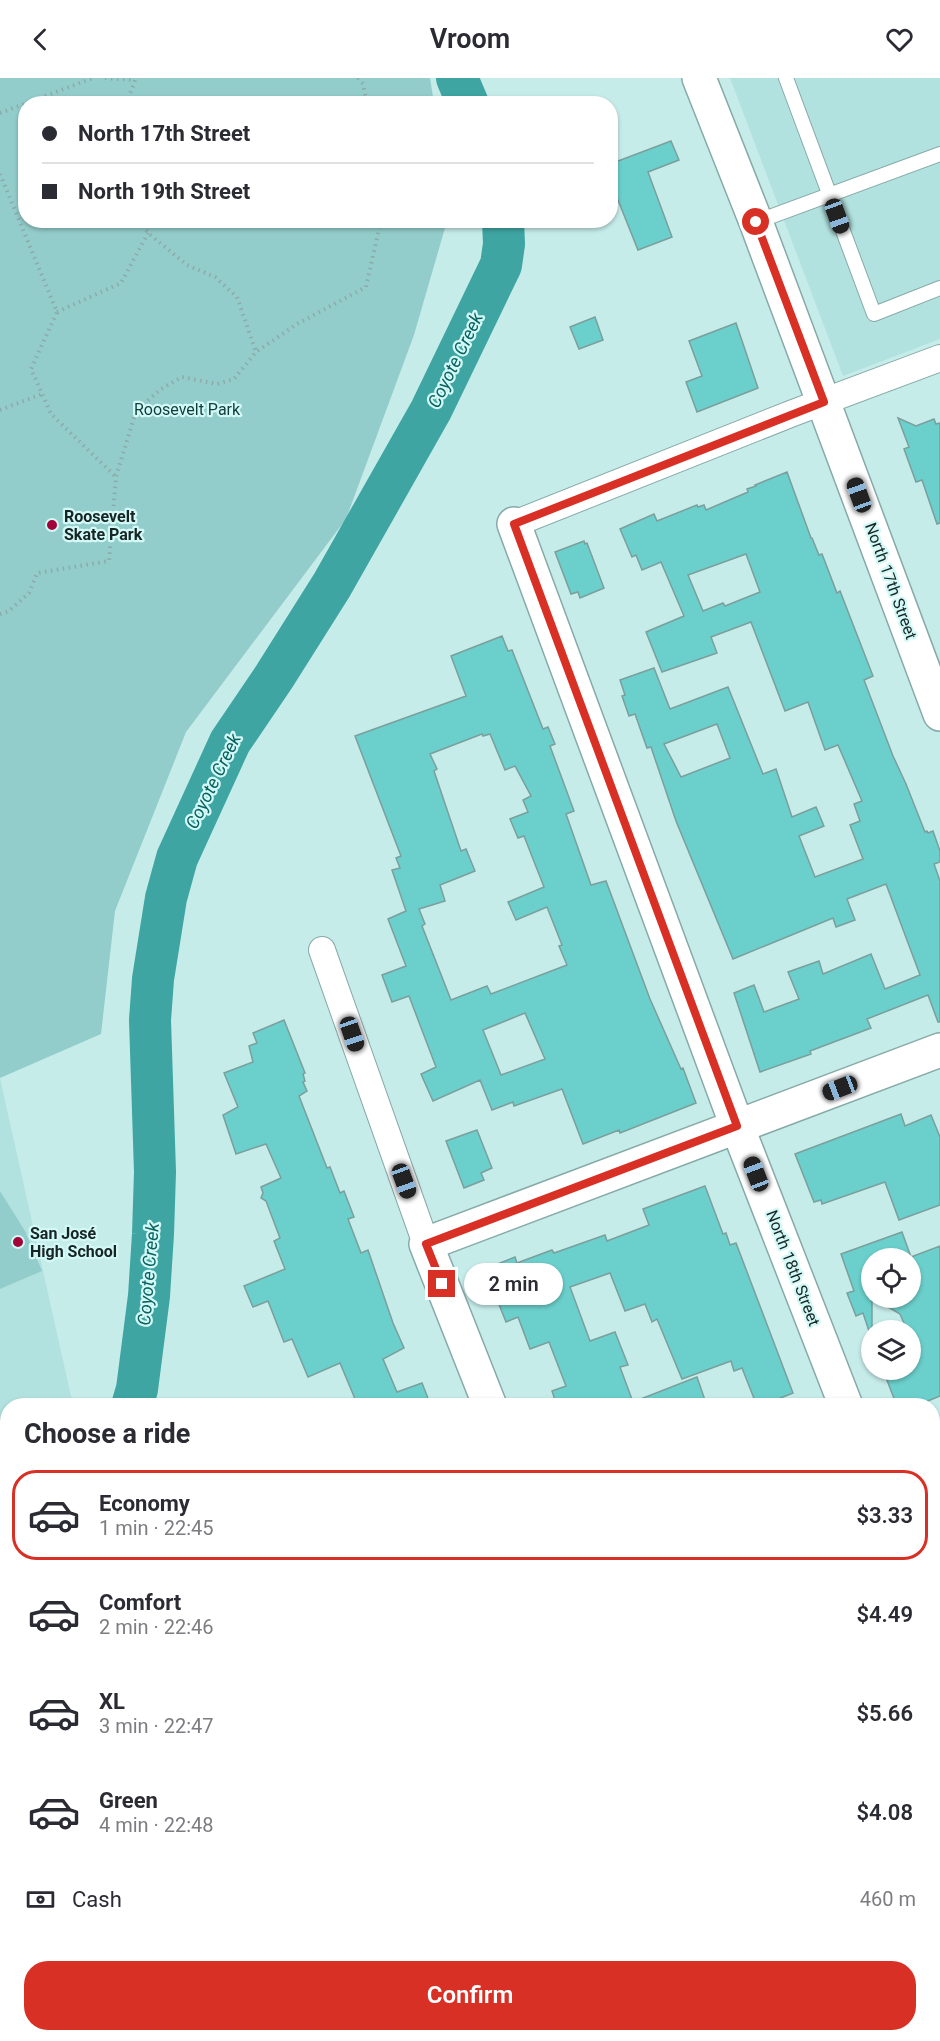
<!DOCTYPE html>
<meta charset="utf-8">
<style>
:root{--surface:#fff;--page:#f7f7f7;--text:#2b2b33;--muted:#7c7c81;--line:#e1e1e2;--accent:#d93025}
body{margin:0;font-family:Roboto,sans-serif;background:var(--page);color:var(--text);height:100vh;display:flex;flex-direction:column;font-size:22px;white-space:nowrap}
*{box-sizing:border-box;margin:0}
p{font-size:20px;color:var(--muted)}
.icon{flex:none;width:33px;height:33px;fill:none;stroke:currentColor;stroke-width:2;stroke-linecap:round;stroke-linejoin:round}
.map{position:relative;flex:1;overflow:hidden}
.details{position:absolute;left:0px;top:1320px;width:940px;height:644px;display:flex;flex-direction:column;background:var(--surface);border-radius:24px 24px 0 0;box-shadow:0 2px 4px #0004}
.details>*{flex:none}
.hud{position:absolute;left:18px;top:18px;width:600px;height:132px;border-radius:24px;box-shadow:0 2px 4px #0004;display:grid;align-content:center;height:132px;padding:0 24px;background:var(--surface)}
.buttons{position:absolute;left:861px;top:1170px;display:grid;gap:12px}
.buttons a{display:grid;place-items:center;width:60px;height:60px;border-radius:50%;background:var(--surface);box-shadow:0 2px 4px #0004;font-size:30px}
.end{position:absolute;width:27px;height:27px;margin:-14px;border:8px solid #d93025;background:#fff;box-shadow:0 0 0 3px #fff}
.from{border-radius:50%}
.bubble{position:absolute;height:42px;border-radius:21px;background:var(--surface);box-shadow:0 2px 4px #0004;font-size:20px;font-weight:600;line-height:42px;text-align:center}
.car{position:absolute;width:18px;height:36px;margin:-18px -9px;border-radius:8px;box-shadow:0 0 4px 2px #0007;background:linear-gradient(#222 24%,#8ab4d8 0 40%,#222 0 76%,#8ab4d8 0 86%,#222 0)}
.hud b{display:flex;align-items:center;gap:21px;height:57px;font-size:22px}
.hud b+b{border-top:2px solid var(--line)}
.hud i{width:15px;height:15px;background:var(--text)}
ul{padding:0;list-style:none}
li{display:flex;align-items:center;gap:18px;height:90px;margin:0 12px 9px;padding:0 12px;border:3px solid transparent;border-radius:24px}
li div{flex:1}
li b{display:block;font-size:22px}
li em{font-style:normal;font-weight:600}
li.current{border-color:var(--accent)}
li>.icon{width:54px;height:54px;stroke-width:1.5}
h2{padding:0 24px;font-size:27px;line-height:72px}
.pay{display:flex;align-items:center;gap:15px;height:66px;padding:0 24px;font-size:22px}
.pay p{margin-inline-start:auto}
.primary-button{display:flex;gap:12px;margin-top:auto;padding:12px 24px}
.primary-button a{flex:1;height:69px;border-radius:24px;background:var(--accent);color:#fff;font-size:24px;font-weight:600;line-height:69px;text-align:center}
header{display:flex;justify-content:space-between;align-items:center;height:78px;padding:0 24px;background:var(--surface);font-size:27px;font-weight:600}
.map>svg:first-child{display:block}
.built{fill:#b1e2df}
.green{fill:#93cdcb}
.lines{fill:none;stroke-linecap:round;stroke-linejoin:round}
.river{stroke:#3ea5a2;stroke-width:42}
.building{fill:#6bcfcb;stroke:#7a9f9d;stroke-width:1.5;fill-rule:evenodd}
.lane-casing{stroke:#86aaa8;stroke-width:16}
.street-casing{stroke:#86aaa8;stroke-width:28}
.secondary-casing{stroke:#86aaa8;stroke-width:36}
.path{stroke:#8caaa9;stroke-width:4;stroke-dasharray:1.5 4.5;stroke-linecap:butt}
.lane{stroke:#fff;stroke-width:14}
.street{stroke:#fff;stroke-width:26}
.secondary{stroke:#fff;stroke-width:33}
.route{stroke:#d93025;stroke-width:8}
.poi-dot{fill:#a2043a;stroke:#d3f9f7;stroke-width:2}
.labels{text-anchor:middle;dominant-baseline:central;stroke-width:4.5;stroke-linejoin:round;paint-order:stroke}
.park-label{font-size:16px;fill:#0e3d3c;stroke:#d3f9f7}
.poi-label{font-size:16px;font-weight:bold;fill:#162424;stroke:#d3f9f7;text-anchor:start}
.street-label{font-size:16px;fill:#162424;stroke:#d3f9f7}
.water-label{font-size:18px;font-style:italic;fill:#09615f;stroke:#d3f9f7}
</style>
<header><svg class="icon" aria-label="back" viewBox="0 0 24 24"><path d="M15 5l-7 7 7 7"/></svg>Vroom<svg class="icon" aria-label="heart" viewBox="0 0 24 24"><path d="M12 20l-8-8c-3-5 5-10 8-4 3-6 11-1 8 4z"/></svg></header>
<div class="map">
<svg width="940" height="1963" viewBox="0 0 940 1963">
<rect width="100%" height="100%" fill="#c6ecea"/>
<g class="built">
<path d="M730,0h210v261l-97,37z"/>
<path d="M0,1000l73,327 -65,1 -1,63 -7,6z"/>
</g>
<g class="green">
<path d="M0,0h430l4,25 -408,1v116l421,1 -33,114 -68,184 -160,213 -71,179 -14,123 -101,44z"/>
<path d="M0,1113l25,40 17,40 -42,18z"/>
</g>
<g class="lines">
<g class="river">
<path d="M457,0l11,26"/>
<path d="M132,1328l5,-17 12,-93 4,-62 2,-62 -5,-152 3,-41 13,-81 11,-40 53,-116 44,-65 58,-92 99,-175 70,-145 3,-21 -1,-24"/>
<path d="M0,1481l8,-6"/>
</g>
</g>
<g class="building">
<path d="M671,63l8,19 -31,12 24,65 -34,13 -28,-70v-16z"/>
<path d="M595,239l8,23 -24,9 -9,-22z"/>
<path d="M736,245l22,65 -61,24 -11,-30 16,-6 -13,-35z"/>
<path d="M898,340l18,8 18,-7 2,5 4,-1v100l-3,1 -15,-44 -6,2 -12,-33 5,-2z"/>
<path d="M787,394l24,66h1l7,17 3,-1 15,39 3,-2 33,85 -9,4 29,76 13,28 19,48 2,-1 1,2 5,-2 7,20v11l-6,2 6,17v141h-2l-10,-27 -61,24 4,9 -61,23 1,3 -51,18 -26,-79 20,-8 10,27 35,-13 -11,-27 31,-11 4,13 48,-20 14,35 35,-14 -34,-91 -39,15 8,21 -19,7 -3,-9 -100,41 -57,-138 -25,-74 -4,1 -12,-34 -6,2 -7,-20 3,-1 -5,-15 34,-12 16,41 58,-22 35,87 13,-5 16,48 24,-10 8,19 -25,10 16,41 48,-18 -13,-34 10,-4 -6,-17 8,-3 -24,-56 -13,5 -17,-48 -23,9 -34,-89 -40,15 6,16 -55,19 -16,-40 38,-16 -23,-54 -19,8 -6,-15 -4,2 -12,-28 34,-15 3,7 40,-16 1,2 6,-2 2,5 42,-18 -1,-3 9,-3 -1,-1zM746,476l14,38 -35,14 -2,-3 -20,8 -15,-36zM717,646l13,34 -49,19 -17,-33z"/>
<path d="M584,463l1,3 2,-1 17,45 -24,10 -2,-6 -7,2 -16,-42z"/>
<path d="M502,558l6,15 4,-1 31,79 5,-2 7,17 -5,2 24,65 -8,3 25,71 15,-4 44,118 31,70 2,-1 13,35 -76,30 -1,-3 -36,14 -21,-55 -48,17 -1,-4 -21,8 -12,-30 -47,21 -12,-27 15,-7 -27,-71 -17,6 -10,-27 24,-9 -18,-47 18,-8 -14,-41 8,-2 -4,-10 5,-2 -46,-120 111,-40 -15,-40zM482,656l1,2 7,-2 15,36 10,-4 16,30 -8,4 5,12 -18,7 8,19 6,-2 20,51 -36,15 8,18 31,-13 15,38 -3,1 8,19 -76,29 -4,-8 -36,14 -29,-74 3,-2 -6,-15 26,-8 -5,-16 35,-14 -9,-22 -5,2 -27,-80 3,-2 -7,-15zM525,935l20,46 -44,16 -18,-45z"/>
<path d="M284,942l21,53 -2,1 2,7 -2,1 4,9 -8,5 28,72 3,-1 10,26 4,-2 10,26 -6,2 13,34 7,-3 25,73 11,25 -21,11 14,33 25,-9 9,23h-73l-18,-43 -32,14 -16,-38 -8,3 -16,-41 -15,6 -9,-21 41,-17 -11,-28 6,-3 -14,-37 -5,-3 2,-5 -2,-6 20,-9 -15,-34 -30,10 -13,-39 15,-8 -14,-34 29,-11 -4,-16 8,-3 -4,-10z"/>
<path d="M901,1036l4,12 26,-11 9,22v68l-41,15 -14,-38 -63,22 -1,-4 -7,2 -19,-48z"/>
<path d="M477,1052l15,38 -11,5 3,7 -20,8 -18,-47z"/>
<path d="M705,1108l18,48 3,-1 4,12 6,-2 57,150 -15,6 3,7h-24l-15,-38 -8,3 -3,-10 -49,18 -25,-60 -5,3 -7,-18 -20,7 -15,-38 -40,14 20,54 25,-9 13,33 -8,2 13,35 64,-25 10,29h-150l-5,-15 14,-5 -17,-44 -19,7 -12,-32 -12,5 -21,-53 30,-12 2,6 35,-13 2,3 51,-18 2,6 42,-16 -6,-16z"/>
<path d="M902,1154l9,25 29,-11v150l-24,10h-19l-14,-36h27v-40h-3l-7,-16 -27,-16h37v-40h-38v73h-3l-6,-18 -7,3 -9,-23 7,-2 -13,-37z"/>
</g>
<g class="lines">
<g class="lane-casing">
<g id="lane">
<path d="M786,0l88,236 66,-26"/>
<path d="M756,144l184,-68"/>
<path d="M0,1854l8,22"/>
<path d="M82,1956l8,7"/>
</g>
</g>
<g class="street-casing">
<g id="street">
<path d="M514,446l279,-111 147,-55"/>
<path d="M322,872l104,294"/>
<path d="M372,1956l3,7"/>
<path d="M728,1956l3,7"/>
</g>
</g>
<g class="secondary-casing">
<g id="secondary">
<path d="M699,0l57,144 184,492"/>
<path d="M514,446l223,602 109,280"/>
<path d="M490,1328l-64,-162 514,-194"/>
<path d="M933,1553l7,18"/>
<path d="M933,1669l7,-3"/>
<path d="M157,1963l19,-7"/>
</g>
</g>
<g class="path">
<path d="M105,0l29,2"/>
<path d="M358,0l5,6 4,20"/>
<path d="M126,26l10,-26"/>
<path d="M0,35l93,-35"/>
<path d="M0,96l57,138 -26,57 20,45 65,63"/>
<path d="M140,142l8,13 39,32 28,12 22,20 19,55"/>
<path d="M57,234l64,-29 27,-50"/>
<path d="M0,332l42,-16"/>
<path d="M0,536l9,-3 20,-18 8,-20 72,-12 7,-84 20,-66 25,-22 21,-12 35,7 17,-5 22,-27 41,-28 69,-37 15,-67"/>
</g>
<use href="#lane" class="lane"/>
<use href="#street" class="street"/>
<use href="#secondary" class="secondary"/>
</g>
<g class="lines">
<path class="route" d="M442,1206l-16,-40 311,-118 -223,-602 310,-122 -68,-180"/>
</g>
<g class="poi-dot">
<circle cx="52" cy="447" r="6"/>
<circle cx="18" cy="1164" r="6"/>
</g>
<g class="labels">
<g class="park-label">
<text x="187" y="331">Roosevelt Park</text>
</g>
<g class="poi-label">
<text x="64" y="438">Roosevelt<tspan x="64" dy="18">Skate Park</tspan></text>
<text x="30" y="1155">San José<tspan x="30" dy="18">High School</tspan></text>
</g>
<g class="street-label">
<text transform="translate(891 503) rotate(70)">North 17th Street</text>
<text transform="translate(793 1190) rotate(69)">North 18th Street</text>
</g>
<g class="water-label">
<text transform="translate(455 282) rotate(-64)">Coyote Creek</text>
<text transform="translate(213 703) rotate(-64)">Coyote Creek</text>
<text transform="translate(148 1196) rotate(-85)">Coyote Creek</text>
</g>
</g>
</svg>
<div class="buttons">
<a><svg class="icon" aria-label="locate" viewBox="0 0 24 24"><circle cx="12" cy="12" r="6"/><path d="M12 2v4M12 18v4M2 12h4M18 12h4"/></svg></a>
<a><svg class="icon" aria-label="layers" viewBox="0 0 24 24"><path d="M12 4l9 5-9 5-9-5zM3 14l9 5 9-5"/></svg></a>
</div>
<i class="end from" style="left:756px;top:144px"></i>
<i class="end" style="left:442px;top:1206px"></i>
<div class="bubble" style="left:464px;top:1185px;width:99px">2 min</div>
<i class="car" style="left:837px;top:138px;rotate:160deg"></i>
<i class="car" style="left:859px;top:417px;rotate:340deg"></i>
<i class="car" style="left:352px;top:956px;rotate:161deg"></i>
<i class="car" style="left:840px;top:1010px;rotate:249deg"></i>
<i class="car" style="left:756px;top:1096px;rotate:339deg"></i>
<i class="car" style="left:404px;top:1103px;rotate:160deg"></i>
<div class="hud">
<b><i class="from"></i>North 17th Street</b>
<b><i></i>North 19th Street</b>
</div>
<section class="details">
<h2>Choose a ride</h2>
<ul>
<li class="current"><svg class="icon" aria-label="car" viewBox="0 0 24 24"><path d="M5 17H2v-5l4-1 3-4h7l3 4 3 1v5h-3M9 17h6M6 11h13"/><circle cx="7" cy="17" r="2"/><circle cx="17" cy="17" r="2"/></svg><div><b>Economy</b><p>1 min · 22:45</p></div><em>$3.33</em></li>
<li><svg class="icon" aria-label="car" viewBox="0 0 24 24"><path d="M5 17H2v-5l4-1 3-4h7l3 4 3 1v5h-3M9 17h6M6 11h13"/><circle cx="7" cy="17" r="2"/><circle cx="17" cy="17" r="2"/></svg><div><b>Comfort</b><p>2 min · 22:46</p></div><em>$4.49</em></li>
<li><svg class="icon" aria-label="car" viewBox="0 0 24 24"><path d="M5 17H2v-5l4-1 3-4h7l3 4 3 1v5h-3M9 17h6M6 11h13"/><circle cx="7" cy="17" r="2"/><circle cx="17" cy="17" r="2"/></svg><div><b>XL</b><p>3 min · 22:47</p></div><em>$5.66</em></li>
<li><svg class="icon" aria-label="car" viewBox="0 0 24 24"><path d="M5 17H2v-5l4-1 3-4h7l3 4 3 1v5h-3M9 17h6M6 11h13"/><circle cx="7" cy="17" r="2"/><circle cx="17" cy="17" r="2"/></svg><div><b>Green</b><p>4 min · 22:48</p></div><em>$4.08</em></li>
</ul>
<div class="pay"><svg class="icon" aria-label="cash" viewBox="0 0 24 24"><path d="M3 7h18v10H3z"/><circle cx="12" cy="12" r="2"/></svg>Cash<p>460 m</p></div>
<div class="primary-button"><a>Confirm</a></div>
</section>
</div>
